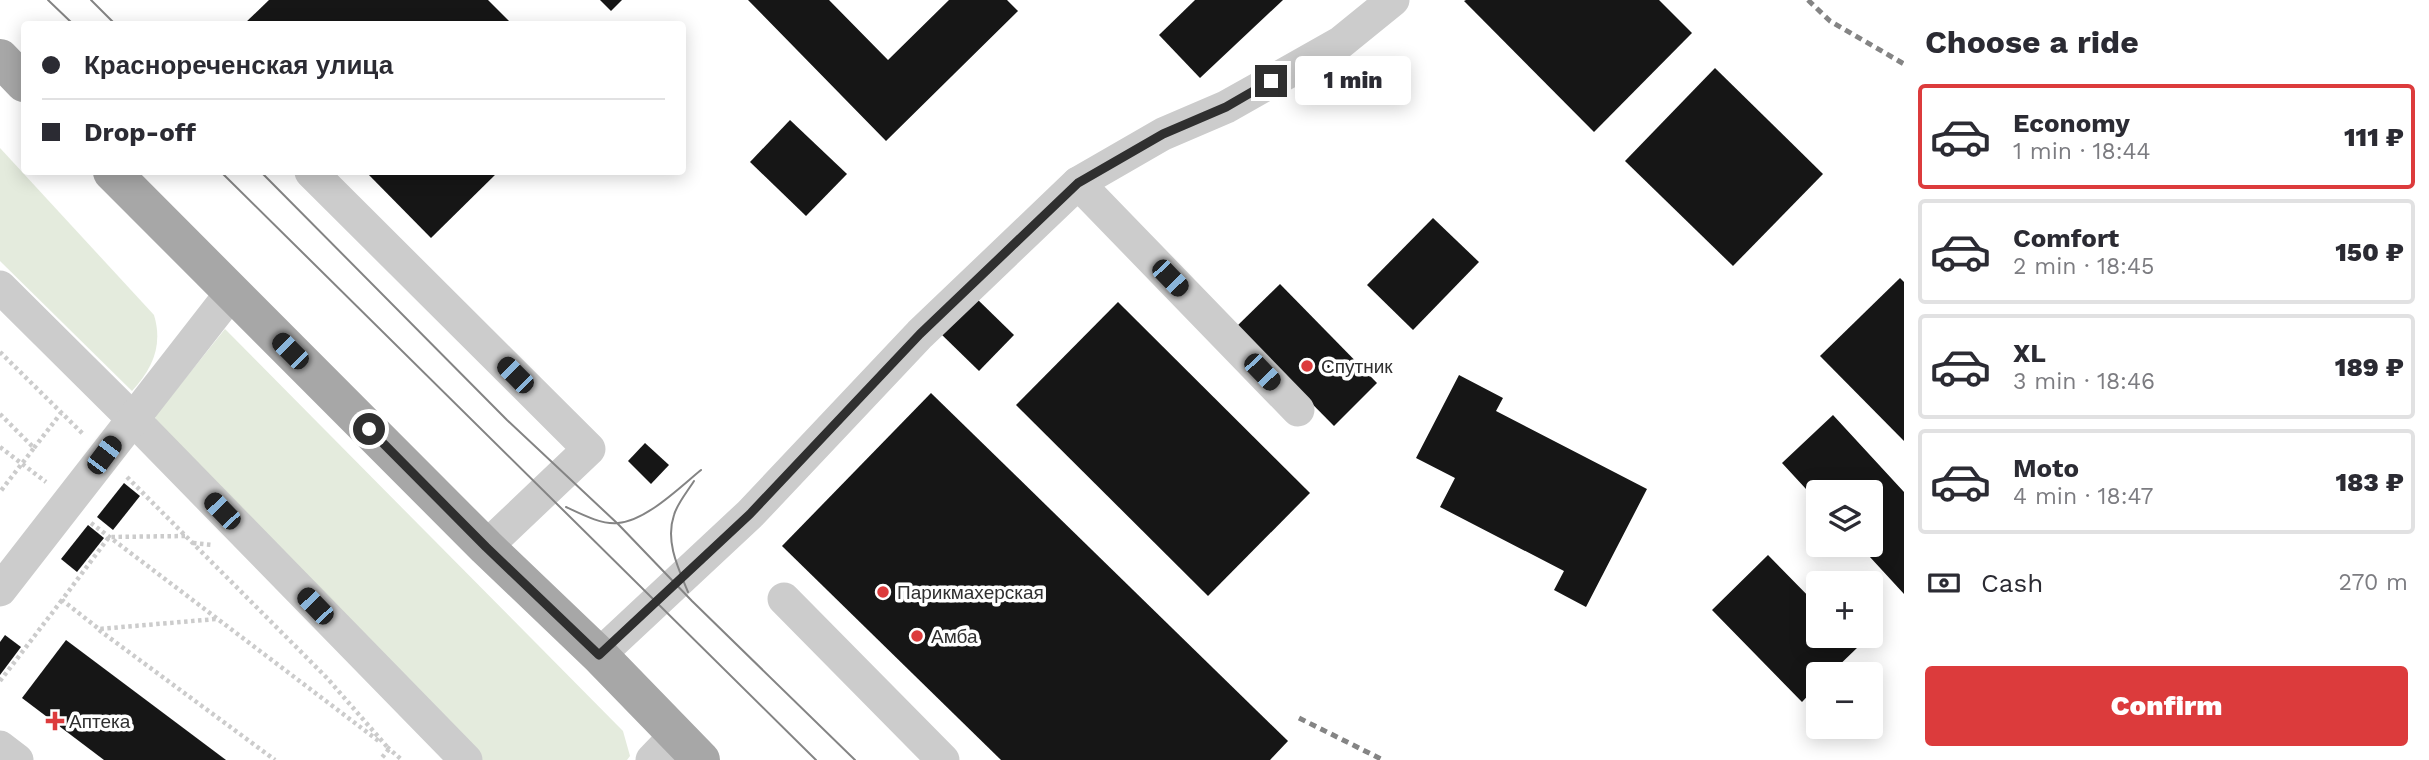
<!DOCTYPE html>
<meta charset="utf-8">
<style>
:root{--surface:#fff;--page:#f2f2f3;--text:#2b2b33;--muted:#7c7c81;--line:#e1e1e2;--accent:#dc3b3c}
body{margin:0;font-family:"Work Sans",sans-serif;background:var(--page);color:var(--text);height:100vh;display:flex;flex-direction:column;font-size:26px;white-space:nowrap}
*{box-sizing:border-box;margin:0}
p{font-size:23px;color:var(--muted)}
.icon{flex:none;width:38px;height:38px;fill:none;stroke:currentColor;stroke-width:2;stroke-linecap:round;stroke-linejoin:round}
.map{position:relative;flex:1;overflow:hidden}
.details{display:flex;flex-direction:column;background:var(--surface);width:525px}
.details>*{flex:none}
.top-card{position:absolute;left:21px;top:21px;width:665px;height:154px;border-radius:7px;box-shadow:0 4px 18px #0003;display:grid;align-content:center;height:154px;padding:0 21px;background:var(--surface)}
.tools{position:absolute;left:1806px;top:480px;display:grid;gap:14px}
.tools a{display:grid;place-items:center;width:77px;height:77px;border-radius:7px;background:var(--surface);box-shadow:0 4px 18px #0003;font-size:35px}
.end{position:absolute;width:32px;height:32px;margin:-16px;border:9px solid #2f2f2f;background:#fff;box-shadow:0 0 0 4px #fff}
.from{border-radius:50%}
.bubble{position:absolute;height:49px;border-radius:7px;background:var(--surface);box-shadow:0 4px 18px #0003;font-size:23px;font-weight:800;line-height:49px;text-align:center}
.car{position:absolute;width:21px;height:42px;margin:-21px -10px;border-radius:9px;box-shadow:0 0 5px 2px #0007;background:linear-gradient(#222 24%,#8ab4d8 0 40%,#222 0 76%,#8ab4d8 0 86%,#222 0)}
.top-card b{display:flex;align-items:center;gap:24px;height:66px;font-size:26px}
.top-card b+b{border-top:2px solid var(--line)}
.top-card i{width:18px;height:18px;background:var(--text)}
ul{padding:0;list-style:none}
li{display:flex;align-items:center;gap:21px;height:105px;margin:0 14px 10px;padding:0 7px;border:4px solid var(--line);border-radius:7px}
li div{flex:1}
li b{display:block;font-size:26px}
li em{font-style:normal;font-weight:800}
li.on{border-color:var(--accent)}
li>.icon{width:63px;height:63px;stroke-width:1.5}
h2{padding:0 21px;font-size:32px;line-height:84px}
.pay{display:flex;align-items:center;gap:18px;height:77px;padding:0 21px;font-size:26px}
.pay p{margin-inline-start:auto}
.cta{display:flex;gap:14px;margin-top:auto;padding:14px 21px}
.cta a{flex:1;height:80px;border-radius:7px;background:var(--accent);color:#fff;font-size:28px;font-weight:800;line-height:80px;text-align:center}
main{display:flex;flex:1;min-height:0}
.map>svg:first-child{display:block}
.green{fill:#e4ebdd}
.building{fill:#161616}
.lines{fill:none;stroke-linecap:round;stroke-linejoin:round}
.path{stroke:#ccc;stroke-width:4.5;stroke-dasharray:3.5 3.5;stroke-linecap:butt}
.minor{stroke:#ccc;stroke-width:33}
.major{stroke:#a7a7a7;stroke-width:38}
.tram{stroke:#848484;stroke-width:2}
.rail{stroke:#848484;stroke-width:5;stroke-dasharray:7 5;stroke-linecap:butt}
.route{stroke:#2f2f2f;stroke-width:9}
.poi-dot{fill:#dc3b3c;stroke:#fff;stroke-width:2.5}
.labels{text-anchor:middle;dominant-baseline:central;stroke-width:7;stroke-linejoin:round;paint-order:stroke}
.poi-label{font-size:19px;fill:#2f2f2f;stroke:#fff;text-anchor:start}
</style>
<main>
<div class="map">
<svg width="1904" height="760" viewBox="0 0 1904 760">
<rect width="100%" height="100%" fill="#fff"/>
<g class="green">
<path d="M0,148l154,167c9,30 -1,53 -22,76l-132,-130z"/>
<path d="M225,329l398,402 7,25 -3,4h-154l-314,-320 -4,-24z"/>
</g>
<g class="building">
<path d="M488,0l24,24h-268l25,-24z"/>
<path d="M600,0h22l-11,11z"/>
<path d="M748,0h81l59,60 61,-60h58l11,11 -132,130z"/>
<path d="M1195,0h88l-83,78 -41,-43z"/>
<path d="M1466,0h193l33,33 -98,99 -130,-131z"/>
<path d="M1715,68l108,106 -90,92 -108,-105z"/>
<path d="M790,120l57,54 -41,42 -56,-54z"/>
<path d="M366,172h132l-67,66z"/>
<path d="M1433,218l46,44 -66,68 -46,-45z"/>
<path d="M1900,278l4,4v159l-84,-85z"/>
<path d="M1280,284l97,99 -43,43 -98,-99z"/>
<path d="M974,296l40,39 -35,36 -40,-39z"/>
<path d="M1118,302l192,191 -102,103 -192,-191z"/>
<path d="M1459,375l44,23 -7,13 151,78 -61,118 -32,-17 10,-19 -124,-64 15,-29 -39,-20z"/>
<path d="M931,393l357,348 -18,19h-269l-219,-214z"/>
<path d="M1833,415l71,77v102l-46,-50h13v-52h-53v10l-36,-39z"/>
<path d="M645,443l24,22 -18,19 -23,-23z"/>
<path d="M124,483l16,13 -27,34 -16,-13z"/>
<path d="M88,525l16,13 -27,34 -16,-13z"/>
<path d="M1768,555l50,51v29h28l12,12 -28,27h-12v11l-16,17 -90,-92z"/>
<path d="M5,635l16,12 -21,28v-33z"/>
<path d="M66,640l160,120h-122l-82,-62z"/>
</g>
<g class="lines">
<g class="path">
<path d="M0,352l83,82"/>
<path d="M0,414l34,34 -34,44"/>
<path d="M0,447l46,35"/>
<path d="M34,448l27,-35"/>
<path d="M127,477l200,201 62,71 -9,11"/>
<path d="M91,523l289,219"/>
<path d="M185,536l-76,1 -47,63 37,29 117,-10"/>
<path d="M193,543l20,2"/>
<path d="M99,630l176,130"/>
<path d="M0,681l62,-81"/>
<path d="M387,747l15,13"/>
</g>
<g class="minor">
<path d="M311,172l278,277 -103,98"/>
<path d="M1078,183l85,-49 63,-27 114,-64 53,-43"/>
<path d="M0,287l132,131 334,342"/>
<path d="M0,590l232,-298"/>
<path d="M784,599l159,161"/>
<path d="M599,655l151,-141 170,-180 158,-151 220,227"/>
<path d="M0,747l17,13"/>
<path d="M652,760l24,-25"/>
</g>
<g class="major">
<path d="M0,58l24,25"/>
<path d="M112,172l374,375 113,108 102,105"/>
</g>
<g class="tram">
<path d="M48,0l25,24"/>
<path d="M91,0l24,24"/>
<path d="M221,172l595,588"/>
<path d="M261,172l246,248 111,104 74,77 163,159"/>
<path d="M566,507c15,7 36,18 52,16 28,-2 62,-36 83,-53"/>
<path d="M688,592c-10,-24 -23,-51 -14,-77 3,-11 13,-23 20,-34"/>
</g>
<g class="rail">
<path d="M1808,0l22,21 74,43"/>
<path d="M1299,718l84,42"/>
</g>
</g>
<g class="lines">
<path class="route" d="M369,429l117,118 113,108 151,-141 170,-180 158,-151 85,-49 63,-27 45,-26"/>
</g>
<g class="poi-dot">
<circle cx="1307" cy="366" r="7"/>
<circle cx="883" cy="592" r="7"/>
<circle cx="917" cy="636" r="7"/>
<path d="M51.5 710.5h7v7h7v7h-7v7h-7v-7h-7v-7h7z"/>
</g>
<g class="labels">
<g class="poi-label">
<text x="1321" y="366">Спутник</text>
<text x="897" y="592">Парикмахерская</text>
<text x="931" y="636">Амба</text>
<text x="69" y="721">Аптека</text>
</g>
</g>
</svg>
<div class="tools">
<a><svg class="icon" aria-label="layers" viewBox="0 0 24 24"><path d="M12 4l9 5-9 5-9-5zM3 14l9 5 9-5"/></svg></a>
<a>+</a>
<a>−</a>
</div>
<i class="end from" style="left:369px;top:429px"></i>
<i class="end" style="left:1271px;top:81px"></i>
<div class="bubble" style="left:1295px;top:56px;width:116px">1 min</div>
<i class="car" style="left:1170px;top:278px;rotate:136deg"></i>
<i class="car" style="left:290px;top:351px;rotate:315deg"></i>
<i class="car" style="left:1262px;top:372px;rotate:136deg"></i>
<i class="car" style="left:515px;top:375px;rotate:315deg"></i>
<i class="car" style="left:104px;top:455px;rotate:37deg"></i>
<i class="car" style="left:222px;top:511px;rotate:316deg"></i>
<i class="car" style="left:315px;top:606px;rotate:316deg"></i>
<div class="top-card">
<b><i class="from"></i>Краснореченская улица</b>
<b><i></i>Drop-off</b>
</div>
</div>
<section class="details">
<h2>Choose a ride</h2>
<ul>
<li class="on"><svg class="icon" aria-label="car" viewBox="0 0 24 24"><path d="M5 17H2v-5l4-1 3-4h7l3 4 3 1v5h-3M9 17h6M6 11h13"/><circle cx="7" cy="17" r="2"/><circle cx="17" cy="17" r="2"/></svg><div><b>Economy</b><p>1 min · 18:44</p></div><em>111 ₽</em></li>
<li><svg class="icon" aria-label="car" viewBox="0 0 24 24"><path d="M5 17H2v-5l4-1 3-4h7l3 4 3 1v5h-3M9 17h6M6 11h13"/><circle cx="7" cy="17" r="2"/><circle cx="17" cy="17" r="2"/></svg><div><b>Comfort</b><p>2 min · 18:45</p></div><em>150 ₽</em></li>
<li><svg class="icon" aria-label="car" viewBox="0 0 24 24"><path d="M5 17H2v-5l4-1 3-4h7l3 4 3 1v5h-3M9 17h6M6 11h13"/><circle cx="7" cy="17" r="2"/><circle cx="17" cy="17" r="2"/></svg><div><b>XL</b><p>3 min · 18:46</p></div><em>189 ₽</em></li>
<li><svg class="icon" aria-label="car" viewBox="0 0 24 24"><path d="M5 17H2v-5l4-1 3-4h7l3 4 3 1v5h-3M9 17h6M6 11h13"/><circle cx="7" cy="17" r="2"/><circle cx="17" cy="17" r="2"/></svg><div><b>Moto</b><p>4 min · 18:47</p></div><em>183 ₽</em></li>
</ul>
<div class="pay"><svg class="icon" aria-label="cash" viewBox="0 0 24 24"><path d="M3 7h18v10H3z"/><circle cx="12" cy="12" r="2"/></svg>Cash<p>270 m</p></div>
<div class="cta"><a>Confirm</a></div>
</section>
</main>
